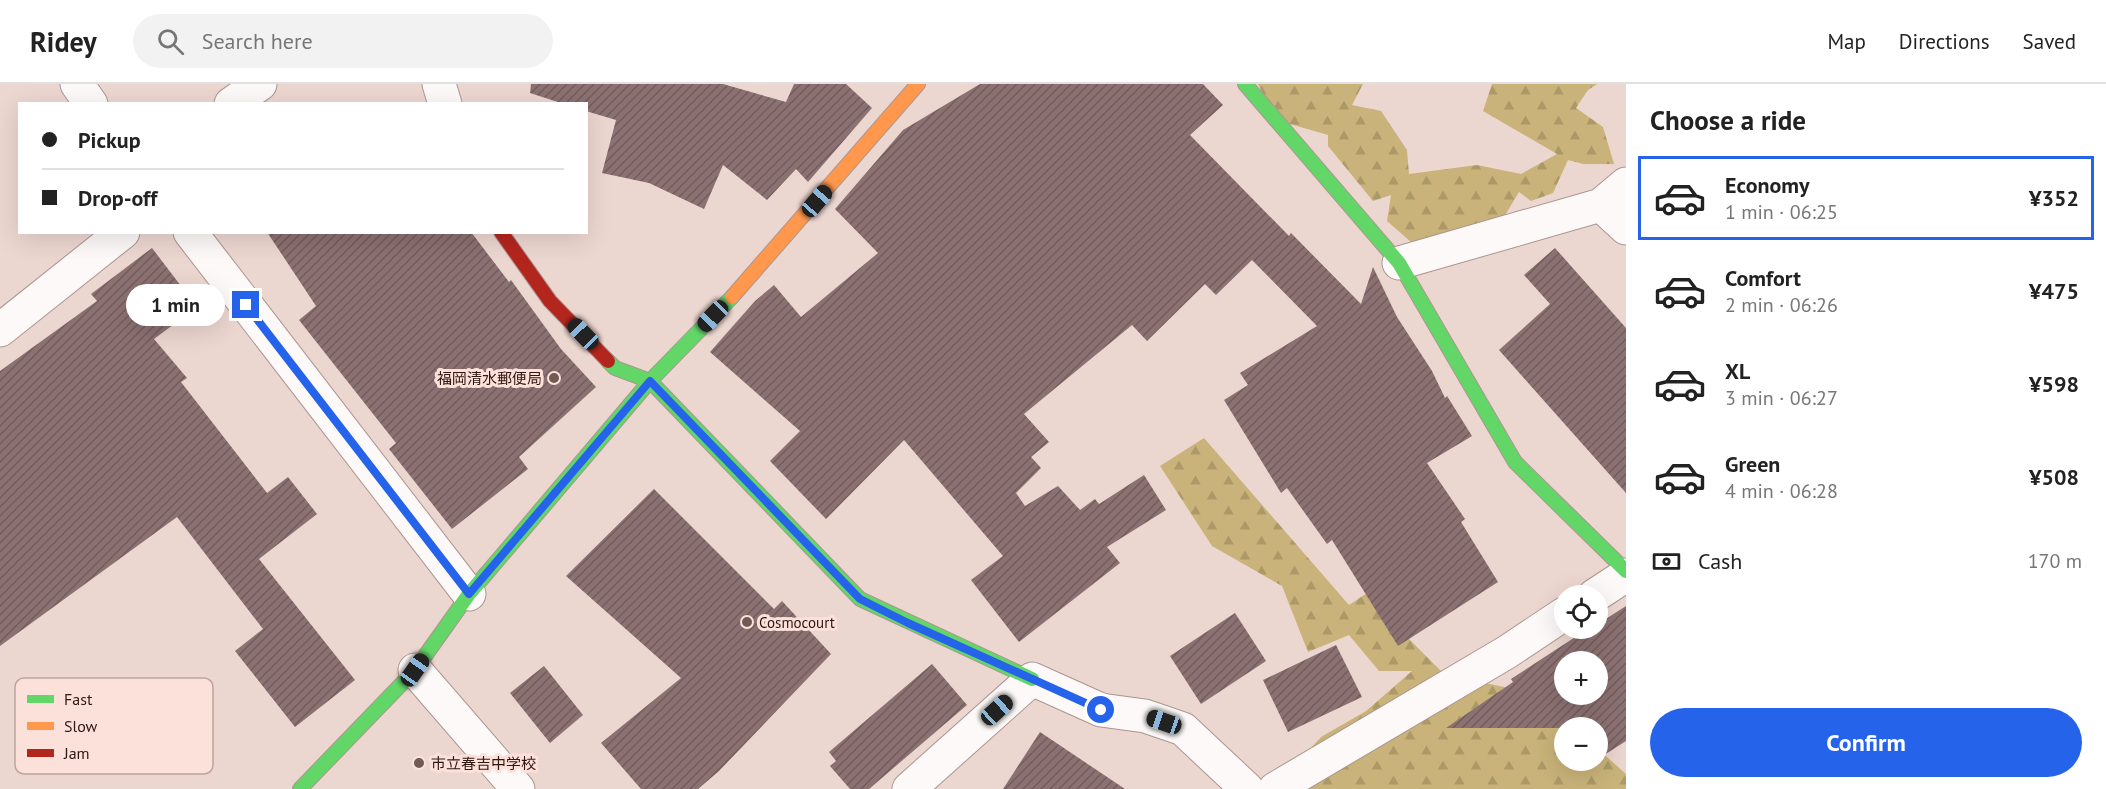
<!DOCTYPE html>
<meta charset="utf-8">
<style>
:root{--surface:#fff;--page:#f2f2f2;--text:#222;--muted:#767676;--line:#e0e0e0;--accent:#2563eb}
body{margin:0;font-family:"PT Sans","Noto Sans JP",sans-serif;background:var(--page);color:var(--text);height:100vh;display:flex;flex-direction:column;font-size:22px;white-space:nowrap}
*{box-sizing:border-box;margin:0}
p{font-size:20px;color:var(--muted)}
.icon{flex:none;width:33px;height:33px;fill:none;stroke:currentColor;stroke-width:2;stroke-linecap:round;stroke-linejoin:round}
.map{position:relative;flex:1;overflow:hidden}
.side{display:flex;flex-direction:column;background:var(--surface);width:480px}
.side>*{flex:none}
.top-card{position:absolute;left:18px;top:18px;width:570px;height:132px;border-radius:0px;box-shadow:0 6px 24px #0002;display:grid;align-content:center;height:132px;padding:0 24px;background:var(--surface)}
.buttons{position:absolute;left:1554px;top:501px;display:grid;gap:12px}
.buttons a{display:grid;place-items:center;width:54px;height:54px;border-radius:50%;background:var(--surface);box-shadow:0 6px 24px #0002;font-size:30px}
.end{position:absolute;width:27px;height:27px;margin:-14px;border:8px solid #2563eb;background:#fff;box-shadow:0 0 0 3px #fff}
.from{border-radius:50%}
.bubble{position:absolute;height:42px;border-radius:21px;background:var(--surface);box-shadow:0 6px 24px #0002;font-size:20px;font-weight:600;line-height:42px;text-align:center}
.car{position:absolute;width:18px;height:36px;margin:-18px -9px;border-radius:8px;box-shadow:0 0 4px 2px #0007;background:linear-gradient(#222 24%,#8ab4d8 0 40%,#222 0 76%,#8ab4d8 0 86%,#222 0)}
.top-card b{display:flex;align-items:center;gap:21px;height:57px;font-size:22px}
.top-card b+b{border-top:2px solid var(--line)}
.top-card i{width:15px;height:15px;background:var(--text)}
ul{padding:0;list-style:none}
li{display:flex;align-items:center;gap:18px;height:84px;margin:0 12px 9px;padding:0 12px;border:3px solid transparent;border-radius:0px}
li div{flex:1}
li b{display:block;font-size:22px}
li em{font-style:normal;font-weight:600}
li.current{border-color:var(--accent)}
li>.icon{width:54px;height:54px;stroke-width:1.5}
h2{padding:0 24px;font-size:27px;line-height:72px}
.pay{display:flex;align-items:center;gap:15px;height:66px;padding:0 24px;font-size:22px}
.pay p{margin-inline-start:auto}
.primary-button{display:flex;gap:12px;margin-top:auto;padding:12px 24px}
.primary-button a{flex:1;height:69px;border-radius:36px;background:var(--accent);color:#fff;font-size:24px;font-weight:600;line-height:69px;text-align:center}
header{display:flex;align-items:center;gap:36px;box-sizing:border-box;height:84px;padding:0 30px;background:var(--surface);border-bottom:2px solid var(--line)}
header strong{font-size:28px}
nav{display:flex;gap:33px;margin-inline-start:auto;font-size:21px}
.search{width:420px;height:54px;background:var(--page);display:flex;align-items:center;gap:15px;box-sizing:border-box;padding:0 21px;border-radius:33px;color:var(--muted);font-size:22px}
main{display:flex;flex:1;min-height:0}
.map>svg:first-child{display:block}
.forest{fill:url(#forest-firs)}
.building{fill:url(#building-hatch);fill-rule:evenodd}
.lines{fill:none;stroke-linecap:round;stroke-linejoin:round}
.street-casing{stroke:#ab9691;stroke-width:35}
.fast-casing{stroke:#ab9691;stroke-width:16}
.slow-casing{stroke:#ab9691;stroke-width:16}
.jam-casing{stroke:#ab9691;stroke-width:16}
.street{stroke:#fcf9f8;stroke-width:33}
.fast{stroke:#63d668;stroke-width:14}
.slow{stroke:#ff974d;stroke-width:14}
.jam{stroke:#b3261e;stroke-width:14}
.route{stroke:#2563eb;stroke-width:8}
.poi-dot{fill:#705a54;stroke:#fbe1d9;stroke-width:2}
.labels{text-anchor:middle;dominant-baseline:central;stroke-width:6;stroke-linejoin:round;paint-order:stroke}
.poi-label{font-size:15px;fill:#2e1711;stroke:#fbe1d9;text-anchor:start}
.key{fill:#fbe1d9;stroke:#bea49d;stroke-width:1.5}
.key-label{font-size:16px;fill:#2e1711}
</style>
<header>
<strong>Ridey</strong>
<div class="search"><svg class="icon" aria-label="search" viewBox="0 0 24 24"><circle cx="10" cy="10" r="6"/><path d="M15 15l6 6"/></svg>Search here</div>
<nav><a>Map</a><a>Directions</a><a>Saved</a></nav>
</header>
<main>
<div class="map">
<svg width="1626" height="705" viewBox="0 0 1626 705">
<defs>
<pattern id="forest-firs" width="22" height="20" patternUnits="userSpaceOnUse" patternTransform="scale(1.5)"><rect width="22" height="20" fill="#c9b37a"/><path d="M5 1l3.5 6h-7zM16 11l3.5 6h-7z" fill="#ad9968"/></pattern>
<pattern id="building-hatch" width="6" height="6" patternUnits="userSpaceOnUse" patternTransform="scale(1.5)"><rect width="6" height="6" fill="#8c7172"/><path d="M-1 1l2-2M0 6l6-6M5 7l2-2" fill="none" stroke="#735c5c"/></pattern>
</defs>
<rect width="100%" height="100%" fill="#ecd6d0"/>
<g class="forest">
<path d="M1258,0h105l-11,21 29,6 26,39 2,24 68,-9 44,9 36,-20 -74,-43 9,-27h105l-9,6 -12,18 27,19 11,37h-31l-15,-4 -15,33 -22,8 -12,-9 -24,40 -76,17 -32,-28 4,-26 -18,6 -45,-55v-11l-52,-15z"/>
<path d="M1204,354l145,167 39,-26v39l56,56 92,20 28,34v32h34v-11l28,25v15h-353l48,-52 45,-26 46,-40h-33l-30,-36 -41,17 -26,-66 -70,-40 -52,-80z"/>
</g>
<g class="building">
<path d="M531,0h192l63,18 8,-18h52l26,24 -64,74 -12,-13 -29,31 -44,-35 -19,44 -55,-26 -47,-10 14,-53 -30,-9v-7h-22l-34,-11z"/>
<path d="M980,0h223l20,21 -33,30 99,101 2,-3 70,71 12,-37 24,50 35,54 13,27 2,-2 25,40 -45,27 38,56 -4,3 37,60 -100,64 -66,-106 -5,4 -40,-56 -6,5 -57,-93 24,-15 -8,-12 77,-47 -65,-66 -36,35 -11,-11 -58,57 -15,-16 -108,89 25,28 -18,15 10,11 -25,25 9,13 33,-20 22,24 15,-11 4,5 45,-29 22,35 -59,37 13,16 -101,79 -48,-62 32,-24 -99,-116 -78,79 -56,-58 30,-30 -90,-79 45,-51 19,-16 27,32 77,-64 -43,-44 68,-79z"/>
<path d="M267,148h204l38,50 2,-2 50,69 35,38 -77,70 9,12 -76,60 -63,-80 7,-6 -97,-123 17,-14z"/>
<path d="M152,164l45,59 -43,32 33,39 -6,4 86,111 21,-16 29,37 -58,45 96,121 -60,47 -60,-76 28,-22 -86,-112 -177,129v-275l97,-70 -6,-7z"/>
<path d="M1555,164l71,80v165l-127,-143 51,-46 -26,-29z"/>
<path d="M654,405l120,120 8,-8 49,53 -112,117 -21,18h-57l-40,-46 80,-65 -115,-102z"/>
<path d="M1626,522v135l-25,16 -3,-5v-24h-152l67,-46 -2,-3 78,-51h9v-4zM1564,578h34v32h-34z"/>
<path d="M1235,529l31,48 -65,43 -31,-48z"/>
<path d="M1336,561l26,52 -74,35 -25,-52z"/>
<path d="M932,580l35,41 -98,84h-19l-20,-23 6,-5 -7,-9z"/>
<path d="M544,582l39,49 -33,28 -40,-50z"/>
<path d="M1040,648l85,57h-122z"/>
</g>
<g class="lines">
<g class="street-casing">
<g id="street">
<path d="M77,0l14,20"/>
<path d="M439,0l6,20"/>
<path d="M231,20l29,-20"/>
<path d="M1601,121l25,23"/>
<path d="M190,148l279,362"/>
<path d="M1399,179l202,-58 25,-21"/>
<path d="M0,246l123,-98"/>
<path d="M1594,512l32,-21"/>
<path d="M415,586l103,119"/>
<path d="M909,705l123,-110 69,31 44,6 38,13 64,60"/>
<path d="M1275,705l232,-137 57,-38"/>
</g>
</g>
<g class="fast-casing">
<g id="fast">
<path d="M1245,0l154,179 116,199 111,109"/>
<path d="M608,277l7,7 35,13 210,218 172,80"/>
<path d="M300,705l115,-119 54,-76 181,-213 82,-84"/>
</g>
</g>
<g class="slow-casing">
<path id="slow" d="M732,213l186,-213"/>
</g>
<g class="jam-casing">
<path id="jam" d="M501,148l49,69 58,60"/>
</g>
<use href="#street" class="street"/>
<use href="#fast" class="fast"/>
<use href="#slow" class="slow"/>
<use href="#jam" class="jam"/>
</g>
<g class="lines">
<path class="route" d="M246,221l223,289 181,-213 210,218 48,24 193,87"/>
</g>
<g class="poi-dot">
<circle cx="554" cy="294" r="6"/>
<circle cx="747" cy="538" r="6"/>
<circle cx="419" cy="679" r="6"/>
</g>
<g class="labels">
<g class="poi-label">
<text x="542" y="294" text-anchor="end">福岡清水郵便局</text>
<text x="759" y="538">Cosmocourt</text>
<text x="431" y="679">市立春吉中学校</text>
</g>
</g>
<rect x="15" y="594" width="198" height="96" rx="9" class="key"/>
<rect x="27" y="611" width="27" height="8" fill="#63d668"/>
<rect x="27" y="638" width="27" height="8" fill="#ff974d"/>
<rect x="27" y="665" width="27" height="8" fill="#b3261e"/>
<g class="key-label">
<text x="64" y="621">Fast</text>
<text x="64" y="648">Slow</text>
<text x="64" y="675">Jam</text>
</g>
</svg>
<div class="buttons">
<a><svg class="icon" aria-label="locate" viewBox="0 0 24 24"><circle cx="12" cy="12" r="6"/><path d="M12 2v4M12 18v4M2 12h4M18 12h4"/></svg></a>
<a>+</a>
<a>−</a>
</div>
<i class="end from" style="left:1101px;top:626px"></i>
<i class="end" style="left:246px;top:221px"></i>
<div class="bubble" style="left:126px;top:200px;width:99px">1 min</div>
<i class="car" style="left:817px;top:117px;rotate:41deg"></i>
<i class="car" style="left:713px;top:232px;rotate:224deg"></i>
<i class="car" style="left:583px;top:250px;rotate:316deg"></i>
<i class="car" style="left:415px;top:586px;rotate:35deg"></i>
<i class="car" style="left:997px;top:626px;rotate:48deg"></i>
<i class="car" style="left:1164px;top:638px;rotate:289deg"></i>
<div class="top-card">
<b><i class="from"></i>Pickup</b>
<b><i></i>Drop-off</b>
</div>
</div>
<section class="side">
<h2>Choose a ride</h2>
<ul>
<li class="current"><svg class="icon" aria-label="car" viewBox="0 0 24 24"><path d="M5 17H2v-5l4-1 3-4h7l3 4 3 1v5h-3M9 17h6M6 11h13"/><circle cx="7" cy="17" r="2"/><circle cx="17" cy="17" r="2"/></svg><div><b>Economy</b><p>1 min · 06:25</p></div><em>¥352</em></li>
<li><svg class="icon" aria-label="car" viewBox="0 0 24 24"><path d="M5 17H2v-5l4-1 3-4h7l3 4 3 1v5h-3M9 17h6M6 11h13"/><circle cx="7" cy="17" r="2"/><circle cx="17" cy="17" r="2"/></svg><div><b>Comfort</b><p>2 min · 06:26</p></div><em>¥475</em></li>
<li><svg class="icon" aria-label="car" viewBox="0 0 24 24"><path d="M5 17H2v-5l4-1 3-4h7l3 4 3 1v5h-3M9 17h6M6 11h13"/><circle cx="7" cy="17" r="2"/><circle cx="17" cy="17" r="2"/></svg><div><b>XL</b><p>3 min · 06:27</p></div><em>¥598</em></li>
<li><svg class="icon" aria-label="car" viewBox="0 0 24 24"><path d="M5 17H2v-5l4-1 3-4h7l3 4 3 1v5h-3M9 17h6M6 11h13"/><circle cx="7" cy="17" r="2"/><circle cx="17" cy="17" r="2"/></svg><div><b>Green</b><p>4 min · 06:28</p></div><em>¥508</em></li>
</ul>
<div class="pay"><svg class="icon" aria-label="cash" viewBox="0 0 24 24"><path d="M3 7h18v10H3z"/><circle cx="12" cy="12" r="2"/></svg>Cash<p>170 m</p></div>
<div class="primary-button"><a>Confirm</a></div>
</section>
</main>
